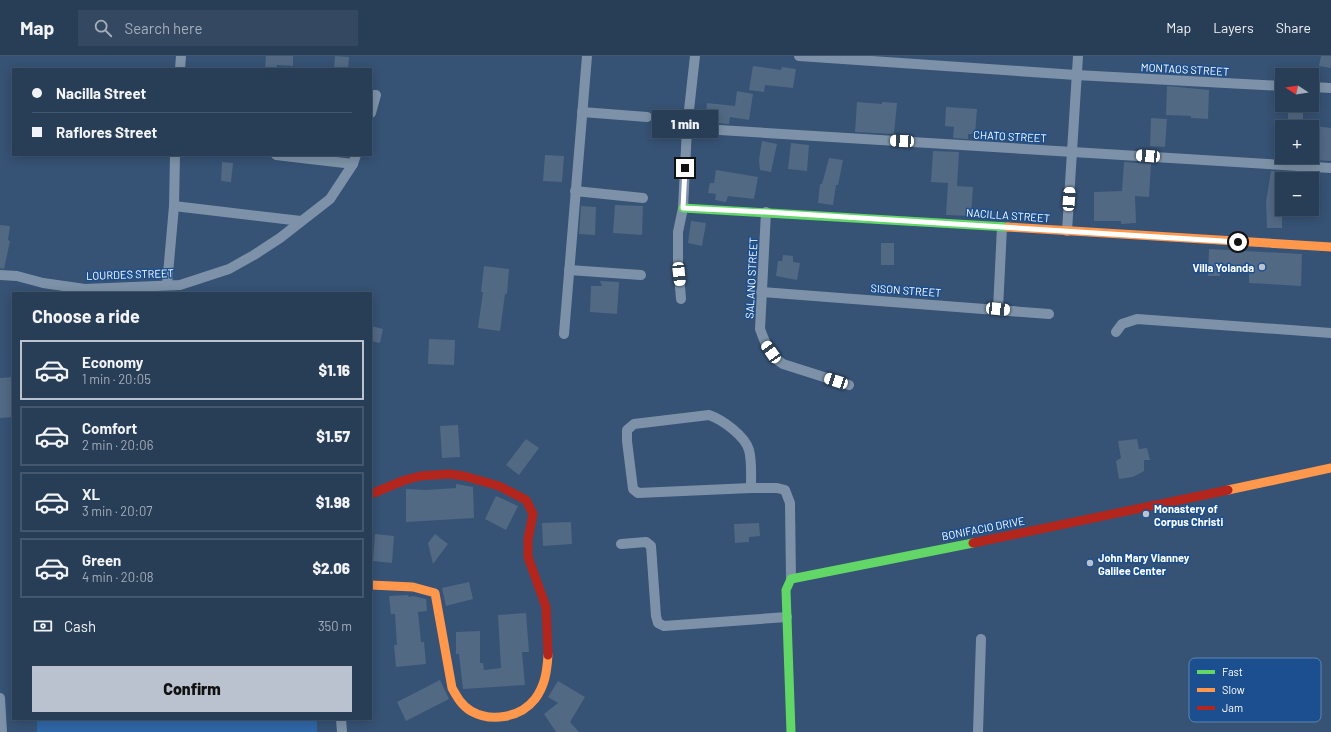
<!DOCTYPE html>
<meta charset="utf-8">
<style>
:root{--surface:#283e57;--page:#344961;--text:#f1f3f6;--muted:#a5aeba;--line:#44576d;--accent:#b9c2ce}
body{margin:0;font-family:Barlow,sans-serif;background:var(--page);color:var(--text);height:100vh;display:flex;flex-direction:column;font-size:15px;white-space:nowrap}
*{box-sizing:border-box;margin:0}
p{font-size:13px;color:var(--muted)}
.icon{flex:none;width:22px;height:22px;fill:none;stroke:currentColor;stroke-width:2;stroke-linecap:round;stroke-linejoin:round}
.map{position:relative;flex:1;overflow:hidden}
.side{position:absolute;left:12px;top:236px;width:360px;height:428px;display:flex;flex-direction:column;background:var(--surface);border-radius:0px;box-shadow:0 2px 10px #0003,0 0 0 1px var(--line)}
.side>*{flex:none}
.top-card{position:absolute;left:12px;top:12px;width:360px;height:88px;border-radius:0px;box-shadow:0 2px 10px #0003,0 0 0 1px var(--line);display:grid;align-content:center;height:88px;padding:0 20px;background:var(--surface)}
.needle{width:26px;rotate:282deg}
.controls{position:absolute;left:1275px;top:12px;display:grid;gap:8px}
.controls a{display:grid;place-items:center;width:44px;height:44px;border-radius:0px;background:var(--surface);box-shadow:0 2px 10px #0003,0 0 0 1px var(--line);font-size:20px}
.end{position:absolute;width:18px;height:18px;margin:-9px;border:5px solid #fff;background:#111;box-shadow:0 0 0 2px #111}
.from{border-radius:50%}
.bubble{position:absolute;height:28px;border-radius:0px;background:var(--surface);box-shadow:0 2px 10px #0003,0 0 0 1px var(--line);font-size:13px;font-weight:800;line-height:28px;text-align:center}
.car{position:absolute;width:12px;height:24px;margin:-12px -6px;border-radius:5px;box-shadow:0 0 3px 1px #0007;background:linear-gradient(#fff 24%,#345 0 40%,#fff 0 76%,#345 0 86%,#fff 0)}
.top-card b{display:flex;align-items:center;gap:14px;height:38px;font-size:15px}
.top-card b+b{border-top:1px solid var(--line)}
.top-card i{width:10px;height:10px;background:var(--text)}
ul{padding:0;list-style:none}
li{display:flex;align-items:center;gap:12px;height:60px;margin:0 8px 6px;padding:0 12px;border:2px solid var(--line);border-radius:0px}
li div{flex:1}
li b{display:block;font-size:15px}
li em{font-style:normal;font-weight:800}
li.selected{border-color:var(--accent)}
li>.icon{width:36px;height:36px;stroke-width:1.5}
h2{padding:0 20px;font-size:18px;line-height:48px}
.pay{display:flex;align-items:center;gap:10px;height:44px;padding:0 20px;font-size:15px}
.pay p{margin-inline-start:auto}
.button{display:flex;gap:8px;margin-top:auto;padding:8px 20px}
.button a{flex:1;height:46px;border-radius:0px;background:var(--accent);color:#111;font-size:16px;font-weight:800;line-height:46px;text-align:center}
header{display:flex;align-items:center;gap:24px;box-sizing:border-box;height:56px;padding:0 20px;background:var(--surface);border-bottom:1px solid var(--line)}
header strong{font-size:19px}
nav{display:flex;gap:22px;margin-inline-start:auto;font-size:14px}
.search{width:280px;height:36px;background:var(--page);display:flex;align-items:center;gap:10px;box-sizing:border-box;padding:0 14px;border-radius:0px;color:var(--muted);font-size:15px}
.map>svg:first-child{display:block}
.green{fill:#2f66a5}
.building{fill:#526984}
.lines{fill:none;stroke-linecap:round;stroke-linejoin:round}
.street{stroke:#7d92a8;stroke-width:10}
.fast{stroke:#63d668;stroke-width:9}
.slow{stroke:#ff974d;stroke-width:9}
.jam{stroke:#b3261e;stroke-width:9}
.route{stroke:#fff;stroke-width:5}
.poi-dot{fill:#b9c2ce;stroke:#1b4f8f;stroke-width:1.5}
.labels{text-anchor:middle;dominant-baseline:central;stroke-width:3;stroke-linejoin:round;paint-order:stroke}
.street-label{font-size:11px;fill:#fff;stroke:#1b4f8f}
.poi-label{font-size:11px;font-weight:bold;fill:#fff;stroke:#1b4f8f;text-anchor:start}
.key{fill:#1b4f8f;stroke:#5f84b1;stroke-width:1}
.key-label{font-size:11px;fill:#fff}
</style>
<header>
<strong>Map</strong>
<div class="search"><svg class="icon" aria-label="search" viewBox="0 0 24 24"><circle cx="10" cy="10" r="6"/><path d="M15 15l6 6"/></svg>Search here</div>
<nav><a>Map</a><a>Layers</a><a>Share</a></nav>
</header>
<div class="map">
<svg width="1331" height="676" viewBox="0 0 1331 676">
<rect width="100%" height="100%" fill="#365274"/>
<rect class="green" x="37" y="663" width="280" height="13"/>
<g class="building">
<path d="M266,0h27v10l-16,-1 -1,4h-11z"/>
<path d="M335,0l14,1 -1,12h-14z"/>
<path d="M1321,0h10v12l-12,-2z"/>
<path d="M753,10l28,4 1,-3 14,2 -3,19 -28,-3 -1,7 -15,-2z"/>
<path d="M1167,30l42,4 -1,29 -17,-1v-2l-25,-1z"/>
<path d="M737,35l16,3 -4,26 -19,-3 -1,7 -24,-2 2,-19 28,3z"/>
<path d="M857,46l25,2v-2l15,1 -3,31 -39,-2z"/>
<rect x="1288" y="49" width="15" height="20"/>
<path d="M946,51l31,2 -2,25h-7v5l-15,-1 1,-11 -9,-1z"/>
<path d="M1151,62l16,1 -2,28 -15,-1z"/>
<path d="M1315,70l16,2v33l-19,-1z"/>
<path d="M762,85l15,3 -6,28 -11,-2 -1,-10z"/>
<path d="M791,87l18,2 -2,26 -19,-2z"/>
<path d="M933,95l26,1 -2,34 16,1 -2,29 -25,-1 2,-32 -17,-1z"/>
<path d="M545,99l19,1 -2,26 -19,-1z"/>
<path d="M829,102l14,2 -5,25h-2l-3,20 -15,-2 2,-19h2z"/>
<path d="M222,106l11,1 -2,19 -10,-1z"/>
<path d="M1124,106l27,2 -2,33 -14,-1 1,27 -15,1v-3h-27v-29l28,-1z"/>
<path d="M716,114l42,7 -4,22 -26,-3 -2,6 -11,-2 1,-6 -8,-1 2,-10h4z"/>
<path d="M1271,115l15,1 -1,7h-3v49h-15l-1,-26z"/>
<path d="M615,149l28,1 -1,29 -29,-2z"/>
<path d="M581,150l15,1 -1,28 -16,-1z"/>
<path d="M691,165l15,2 -4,23 -14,-3z"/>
<path d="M0,169l10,1 -2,14 2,1 -6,28 -4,-1z"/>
<rect x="881" y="187" width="13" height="22"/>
<path d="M1209,193l93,5 -1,32 -52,-3v-10l-29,-1v4h-12z"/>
<path d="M783,199l10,1v6l7,1 -3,17 -21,-4 2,-15h4z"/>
<path d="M484,210l25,3 -2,25h-2l-5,37 -22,-3 5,-36h-2z"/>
<path d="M600,225l19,1 -2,32 -27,-2 1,-26h11z"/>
<path d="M371,270l12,3 -3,14 -9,-2z"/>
<path d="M429,283l26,1 -1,25 -26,-1z"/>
<path d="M13,321v40l-13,1v-40z"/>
<path d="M458,369l2,32 -18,1 -2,-32z"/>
<path d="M526,383l13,9 -20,27 -13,-10z"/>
<path d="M1137,383l2,10 8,-1 3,12h-6v11l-11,6 -14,2 -3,-18 5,-3 -3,-17z"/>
<path d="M456,428l17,3 1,31 -68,4v-33l20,1 30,-2z"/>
<path d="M496,440l22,10 -12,24 -21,-11z"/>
<path d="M571,466l1,22 -29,2 -1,-23z"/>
<path d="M759,467l1,13 -11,1v5l-14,1 -1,-19z"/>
<path d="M375,478l19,2 -2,27 -19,-2z"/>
<path d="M435,478l13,10 -15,20 -5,-21z"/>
<path d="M469,526l4,17 -27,7 -4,-18z"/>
<path d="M409,539l-1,2 5,-1 13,3 1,12 -9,1 3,30h3l2,22 -30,3 -2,-22h3l-2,-31h-4l-2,-18z"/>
<path d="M526,557l3,39h-7l3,33 -62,4 -4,-35h-3v-22l24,-1v32h3l1,7 17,-2 -3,-53z"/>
<path d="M440,624l9,19 -43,22 -9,-19z"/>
<path d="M558,625l27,16 -15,25 9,10h-23l-12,-18 14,-11 -10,-6z"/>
</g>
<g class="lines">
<g class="street">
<path d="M799,0l277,19 206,11"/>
<path d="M180,13l1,-13"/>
<path d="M1312,31l19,1"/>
<path d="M371,39h5l-5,18"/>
<path d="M582,56l65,5"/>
<path d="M687,72l644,40"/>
<path d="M276,99l77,9"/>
<path d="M575,135l68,7"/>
<path d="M174,150l127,15"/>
<path d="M766,156l-6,117c5,14 10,27 23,35l66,21"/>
<path d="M1067,175l11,-175"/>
<path d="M569,214l72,5"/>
<path d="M0,219l17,1 26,7 42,6 95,-4 49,-16 25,-14 26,-17 50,-39 23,-35 3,-9"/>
<path d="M167,229l7,-79 1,-51"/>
<path d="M761,236l288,22"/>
<path d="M681,243l-3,-37v-30l5,-24 4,-80 8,-72"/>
<path d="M998,253l4,-82"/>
<path d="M1116,276l6,-8 15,-5 194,14"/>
<path d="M564,278l23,-278"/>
<path d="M751,432c0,-12 1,-27 -2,-38 -4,-14 -26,-30 -40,-35l-75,9 -7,6v11l6,48 5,4 113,-5h26l8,2 5,13 1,76"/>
<path d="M621,488l25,-2 5,4 5,70 2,7 6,3 123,-9"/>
<path d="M0,642l2,34"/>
<path d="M341,663l1,13"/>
<path d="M978,676l3,-93"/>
</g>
<g class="fast">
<path d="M683,152l325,19"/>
<path d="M791,676l-5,-142 5,-11 182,-36"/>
</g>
<g class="slow">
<path d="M1008,171l323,20"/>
<path d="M1228,434l103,-22"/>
<path d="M371,529l42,2 22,6 17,95c5,9 10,18 19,23 21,12 50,6 64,-12 10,-13 12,-28 13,-44"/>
</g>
<g class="jam">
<path d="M371,438l34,-14 15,-4 29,-2 15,2 35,10 27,14 7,14 -5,25v18l18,50 2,48"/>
<path d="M973,487l255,-53"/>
</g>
</g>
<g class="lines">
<path class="route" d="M685,112l-2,40 83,4 472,30"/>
</g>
<g class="poi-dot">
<circle cx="1262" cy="211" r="4"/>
<circle cx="1146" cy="458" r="4"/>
<circle cx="1090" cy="507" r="4"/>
</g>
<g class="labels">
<g class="street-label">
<text transform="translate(1185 13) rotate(3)">MONTAOS STREET</text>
<text transform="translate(1010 80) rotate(3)">CHATO STREET</text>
<text transform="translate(1008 159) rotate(4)">NACILLA STREET</text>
<text transform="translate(130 218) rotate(-2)">LOURDES STREET</text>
<text transform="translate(751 222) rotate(-87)">SALANO STREET</text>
<text transform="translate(906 234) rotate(4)">SISON STREET</text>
<text transform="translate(983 472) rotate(-11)">BONIFACIO DRIVE</text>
</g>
<g class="poi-label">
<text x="1254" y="211" text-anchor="end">Villa Yolanda</text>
<text x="1154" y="452">Monastery of<tspan x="1154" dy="13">Corpus Christi</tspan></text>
<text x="1098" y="501">John Mary Vianney<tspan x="1098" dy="13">Galilee Center</tspan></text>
</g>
</g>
<rect x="1189" y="602" width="132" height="64" rx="6" class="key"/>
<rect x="1197" y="614" width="18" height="4" fill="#63d668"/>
<rect x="1197" y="632" width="18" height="4" fill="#ff974d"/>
<rect x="1197" y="650" width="18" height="4" fill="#b3261e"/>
<g class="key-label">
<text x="1222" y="620">Fast</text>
<text x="1222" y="638">Slow</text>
<text x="1222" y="656">Jam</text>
</g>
</svg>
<div class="controls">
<a><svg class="needle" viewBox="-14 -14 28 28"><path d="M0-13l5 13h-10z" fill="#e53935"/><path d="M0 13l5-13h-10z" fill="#a5aeba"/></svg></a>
<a>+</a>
<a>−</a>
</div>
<i class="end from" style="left:1238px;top:186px"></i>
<i class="end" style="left:685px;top:112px"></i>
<div class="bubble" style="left:652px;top:54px;width:66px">1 min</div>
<i class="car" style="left:902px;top:85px;rotate:273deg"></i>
<i class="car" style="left:1148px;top:100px;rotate:274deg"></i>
<i class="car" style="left:1069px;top:143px;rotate:4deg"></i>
<i class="car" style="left:679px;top:218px;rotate:174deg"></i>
<i class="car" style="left:998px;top:253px;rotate:96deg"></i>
<i class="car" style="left:771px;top:296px;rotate:325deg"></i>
<i class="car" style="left:836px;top:325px;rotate:288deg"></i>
<div class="top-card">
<b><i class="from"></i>Nacilla Street</b>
<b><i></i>Raflores Street</b>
</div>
<section class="side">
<h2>Choose a ride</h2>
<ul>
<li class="selected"><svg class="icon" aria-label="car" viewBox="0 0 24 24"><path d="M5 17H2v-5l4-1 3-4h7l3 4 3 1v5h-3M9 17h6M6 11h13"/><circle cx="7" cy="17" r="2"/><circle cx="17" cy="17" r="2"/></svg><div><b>Economy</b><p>1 min · 20:05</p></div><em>$1.16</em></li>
<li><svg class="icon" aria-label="car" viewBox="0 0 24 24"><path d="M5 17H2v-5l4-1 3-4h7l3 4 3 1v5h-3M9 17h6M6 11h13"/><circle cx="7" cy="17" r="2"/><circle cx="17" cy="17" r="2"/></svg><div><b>Comfort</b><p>2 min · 20:06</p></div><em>$1.57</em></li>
<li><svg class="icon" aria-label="car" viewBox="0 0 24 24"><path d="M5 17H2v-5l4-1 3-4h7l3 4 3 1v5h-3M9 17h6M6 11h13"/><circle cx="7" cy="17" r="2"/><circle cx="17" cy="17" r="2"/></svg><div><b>XL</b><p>3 min · 20:07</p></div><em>$1.98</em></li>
<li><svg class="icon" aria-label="car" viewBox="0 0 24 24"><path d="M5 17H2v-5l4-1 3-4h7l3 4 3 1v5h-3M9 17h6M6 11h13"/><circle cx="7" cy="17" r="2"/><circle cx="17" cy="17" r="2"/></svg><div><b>Green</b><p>4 min · 20:08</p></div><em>$2.06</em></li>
</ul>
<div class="pay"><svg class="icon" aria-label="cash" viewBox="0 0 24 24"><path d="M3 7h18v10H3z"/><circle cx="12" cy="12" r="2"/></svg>Cash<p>350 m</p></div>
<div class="button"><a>Confirm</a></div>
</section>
</div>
